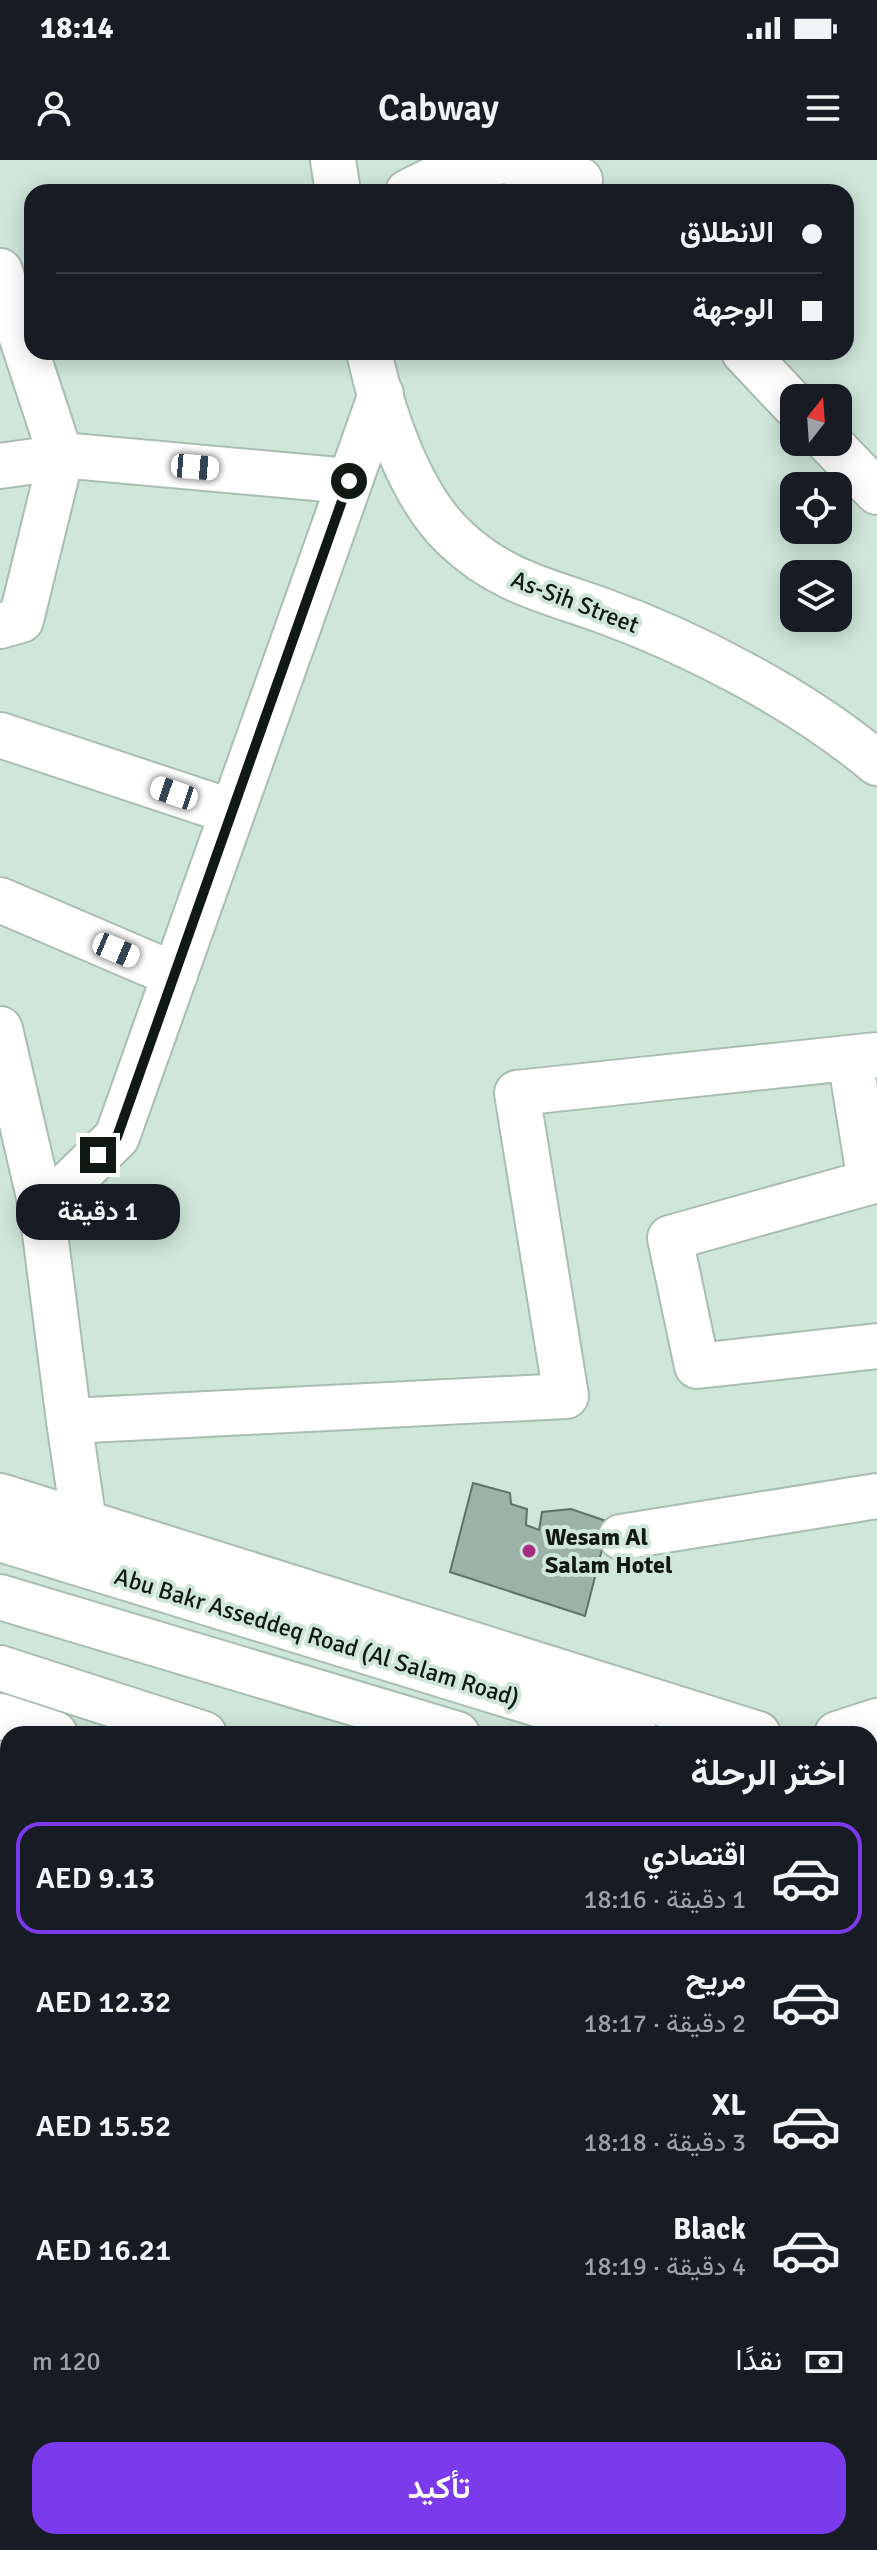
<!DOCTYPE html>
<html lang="ar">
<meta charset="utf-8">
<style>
:root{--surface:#171b24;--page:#20242c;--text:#f1f3f6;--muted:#9ea1a6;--line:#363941;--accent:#7c3aed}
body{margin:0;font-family:Signika,Vazirmatn,sans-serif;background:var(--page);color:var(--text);direction:rtl;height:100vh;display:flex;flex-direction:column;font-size:30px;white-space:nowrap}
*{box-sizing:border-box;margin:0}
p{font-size:26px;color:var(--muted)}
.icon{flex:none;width:44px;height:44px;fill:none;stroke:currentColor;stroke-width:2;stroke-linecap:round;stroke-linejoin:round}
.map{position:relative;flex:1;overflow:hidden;direction:ltr}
.panel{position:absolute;left:0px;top:1566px;width:878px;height:824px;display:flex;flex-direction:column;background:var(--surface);border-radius:24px 24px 0 0;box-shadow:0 4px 20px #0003;direction:rtl}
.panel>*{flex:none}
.banner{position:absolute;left:24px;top:24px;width:830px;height:176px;border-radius:24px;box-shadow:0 4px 20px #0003;direction:rtl;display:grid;align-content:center;height:176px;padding:0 32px;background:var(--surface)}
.needle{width:52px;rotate:17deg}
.fabs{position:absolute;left:780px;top:224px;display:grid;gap:16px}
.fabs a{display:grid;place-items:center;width:72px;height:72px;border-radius:16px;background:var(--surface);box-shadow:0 4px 20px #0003;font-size:40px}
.end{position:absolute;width:36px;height:36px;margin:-18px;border:10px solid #111915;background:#fff;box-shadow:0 0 0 4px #fff}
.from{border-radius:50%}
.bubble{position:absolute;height:56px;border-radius:24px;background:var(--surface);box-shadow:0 4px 20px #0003;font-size:26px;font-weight:600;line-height:56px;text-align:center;direction:rtl}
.car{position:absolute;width:24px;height:48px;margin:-24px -12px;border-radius:10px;box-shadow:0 0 6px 2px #0007;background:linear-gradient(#fff 24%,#345 0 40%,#fff 0 76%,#345 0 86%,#fff 0)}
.banner b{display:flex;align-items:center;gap:28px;height:76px;font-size:30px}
.banner b+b{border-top:2px solid var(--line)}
.banner i{width:20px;height:20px;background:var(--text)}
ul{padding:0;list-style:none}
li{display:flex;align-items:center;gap:24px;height:112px;margin:0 16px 12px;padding:0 16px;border:4px solid transparent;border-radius:24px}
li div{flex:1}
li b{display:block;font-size:30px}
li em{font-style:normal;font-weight:600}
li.current{border-color:var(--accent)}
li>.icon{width:72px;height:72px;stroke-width:1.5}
h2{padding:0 32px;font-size:36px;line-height:96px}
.pay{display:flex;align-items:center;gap:20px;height:88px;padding:0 32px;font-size:30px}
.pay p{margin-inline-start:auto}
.cta{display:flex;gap:16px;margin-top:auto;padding:16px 32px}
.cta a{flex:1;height:92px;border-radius:24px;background:var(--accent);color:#fff;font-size:32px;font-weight:600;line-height:92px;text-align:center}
.status{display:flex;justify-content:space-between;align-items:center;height:56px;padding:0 40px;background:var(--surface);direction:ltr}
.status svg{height:22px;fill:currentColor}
header{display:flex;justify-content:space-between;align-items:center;height:104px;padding:0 32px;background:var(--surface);font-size:36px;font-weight:600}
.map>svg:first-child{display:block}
.building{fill:#9db2a7;stroke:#5e7268;stroke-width:2}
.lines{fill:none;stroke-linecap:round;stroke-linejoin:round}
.minor-casing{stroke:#a8beb2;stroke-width:48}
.major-casing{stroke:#a8beb2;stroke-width:48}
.highway-casing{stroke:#a8beb2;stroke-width:48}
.minor{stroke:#fff;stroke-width:44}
.major{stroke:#fff;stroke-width:44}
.highway{stroke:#fff;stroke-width:44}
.route{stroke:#111915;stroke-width:10}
.poi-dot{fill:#a82d82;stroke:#cfe6da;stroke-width:3}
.labels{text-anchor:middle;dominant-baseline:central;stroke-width:8;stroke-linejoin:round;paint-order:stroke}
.street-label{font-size:24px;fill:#111915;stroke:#cfe6da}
.poi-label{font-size:24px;font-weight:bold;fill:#111915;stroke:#cfe6da;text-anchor:start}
</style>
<div class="status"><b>18:14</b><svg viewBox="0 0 49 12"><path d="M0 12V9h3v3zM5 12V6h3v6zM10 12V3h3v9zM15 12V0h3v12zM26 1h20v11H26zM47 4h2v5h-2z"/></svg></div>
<header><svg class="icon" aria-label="menu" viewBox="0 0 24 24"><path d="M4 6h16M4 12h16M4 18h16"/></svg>Cabway<svg class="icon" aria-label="person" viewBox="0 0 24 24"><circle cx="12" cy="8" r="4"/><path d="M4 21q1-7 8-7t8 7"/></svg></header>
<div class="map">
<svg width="877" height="2390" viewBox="0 0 877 2390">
<rect width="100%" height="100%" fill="#cfe6da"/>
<g class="building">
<path d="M473,1323l37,10 1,11 16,5 -1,16 13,5 3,-18 29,-3 38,13 -24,94 -135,-44z"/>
<path d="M8,1697v160l-8,-1v-104z"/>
</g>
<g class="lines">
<g class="minor-casing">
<g id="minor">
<path d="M0,111l61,186 -40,163 -21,6"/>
<path d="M0,306l72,-10 277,25"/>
<path d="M0,575l232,77"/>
<path d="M0,740l175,75"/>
<path d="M0,869l42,181 75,-73 264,-743"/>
<path d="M850,898l20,124 -200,56 27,128 180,-20"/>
<path d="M42,1050l27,211 497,-25 -49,-303 360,-38"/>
<path d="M69,1261l15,102"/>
<path d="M621,1377l256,-41"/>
<path d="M837,1574l40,-13"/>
<path d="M0,1885l8,1"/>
<path d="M0,2139l8,2"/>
<path d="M870,2185l7,13"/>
<path d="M472,2382v8"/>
<path d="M792,2382l1,8"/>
<path d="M252,2390l2,-8"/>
<path d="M637,2390v-8"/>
</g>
</g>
<g class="major-casing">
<g id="major">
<path d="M333,0l5,32"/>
<path d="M408,32l48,-24 49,-7 75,19"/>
<path d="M369,192c13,60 41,144 86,186 45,43 90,52 146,72 92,33 201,90 276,153"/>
<path d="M744,192l50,53"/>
<path d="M829,282l48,50"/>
<path d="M0,1336l758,238"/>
<path d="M0,1437l457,137"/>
<path d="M0,1508l204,66"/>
<path d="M870,1609l7,2"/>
<path d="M0,1618l8,2"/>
<path d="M870,1698l7,2"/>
<path d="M870,1788l7,2"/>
<path d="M870,1892l7,2"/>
</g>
</g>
<g class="highway-casing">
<g id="highway">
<path d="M0,1379l635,195"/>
<path d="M0,1556l55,18"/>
<path d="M870,1646l7,2"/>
<path d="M870,1834l7,2"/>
</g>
</g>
<use href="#minor" class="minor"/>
<use href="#major" class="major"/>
<use href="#highway" class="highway"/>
</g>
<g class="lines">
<path class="route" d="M98,995l19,-18 232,-656"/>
</g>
<circle class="poi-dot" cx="529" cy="1391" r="8"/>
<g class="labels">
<g class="street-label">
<text transform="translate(575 442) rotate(21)">As-Sih Street</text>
<text transform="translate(317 1477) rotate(17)">Abu Bakr Asseddeq Road (Al Salam Road)</text>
</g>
<g class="poi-label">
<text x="545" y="1377">Wesam Al<tspan x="545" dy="28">Salam Hotel</tspan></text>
</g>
</g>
</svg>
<div class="fabs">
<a><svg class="needle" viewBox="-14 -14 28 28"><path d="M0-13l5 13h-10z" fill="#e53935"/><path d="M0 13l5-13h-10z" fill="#9ea1a6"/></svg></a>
<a><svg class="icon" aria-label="locate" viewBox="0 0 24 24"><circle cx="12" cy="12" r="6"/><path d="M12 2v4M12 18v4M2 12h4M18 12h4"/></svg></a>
<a><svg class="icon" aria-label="layers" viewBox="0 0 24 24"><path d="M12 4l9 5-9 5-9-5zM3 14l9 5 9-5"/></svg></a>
</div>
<i class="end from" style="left:349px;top:321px"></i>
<i class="end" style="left:98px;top:995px"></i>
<div class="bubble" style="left:16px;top:1024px;width:164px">1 دقيقة</div>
<i class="car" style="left:195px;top:307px;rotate:95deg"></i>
<i class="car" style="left:174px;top:633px;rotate:289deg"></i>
<i class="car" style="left:116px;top:790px;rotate:113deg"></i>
<div class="banner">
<b><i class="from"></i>الانطلاق</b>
<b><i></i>الوجهة</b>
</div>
<section class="panel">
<h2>اختر الرحلة</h2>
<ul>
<li class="current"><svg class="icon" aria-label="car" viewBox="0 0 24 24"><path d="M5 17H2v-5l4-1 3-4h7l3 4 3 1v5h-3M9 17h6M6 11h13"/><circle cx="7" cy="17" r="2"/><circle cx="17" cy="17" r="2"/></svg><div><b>اقتصادي</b><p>1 دقيقة · 18:16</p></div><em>AED 9.13</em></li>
<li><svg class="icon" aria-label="car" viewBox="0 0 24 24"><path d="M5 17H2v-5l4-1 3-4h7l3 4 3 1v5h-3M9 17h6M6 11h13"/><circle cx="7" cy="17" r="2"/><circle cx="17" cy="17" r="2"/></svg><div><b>مريح</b><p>2 دقيقة · 18:17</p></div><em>AED 12.32</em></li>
<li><svg class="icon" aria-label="car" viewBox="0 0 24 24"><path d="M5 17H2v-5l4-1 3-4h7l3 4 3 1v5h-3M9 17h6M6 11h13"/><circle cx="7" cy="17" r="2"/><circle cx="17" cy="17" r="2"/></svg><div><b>XL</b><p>3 دقيقة · 18:18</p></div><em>AED 15.52</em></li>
<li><svg class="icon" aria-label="car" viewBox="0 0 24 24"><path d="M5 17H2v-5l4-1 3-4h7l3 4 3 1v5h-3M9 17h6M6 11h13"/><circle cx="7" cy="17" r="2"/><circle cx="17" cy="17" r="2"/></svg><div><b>Black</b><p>4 دقيقة · 18:19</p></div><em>AED 16.21</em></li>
</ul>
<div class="pay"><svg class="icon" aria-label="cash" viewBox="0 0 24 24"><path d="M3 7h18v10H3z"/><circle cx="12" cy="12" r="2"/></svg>نقدًا<p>120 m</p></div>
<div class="cta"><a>تأكيد</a></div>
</section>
</div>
